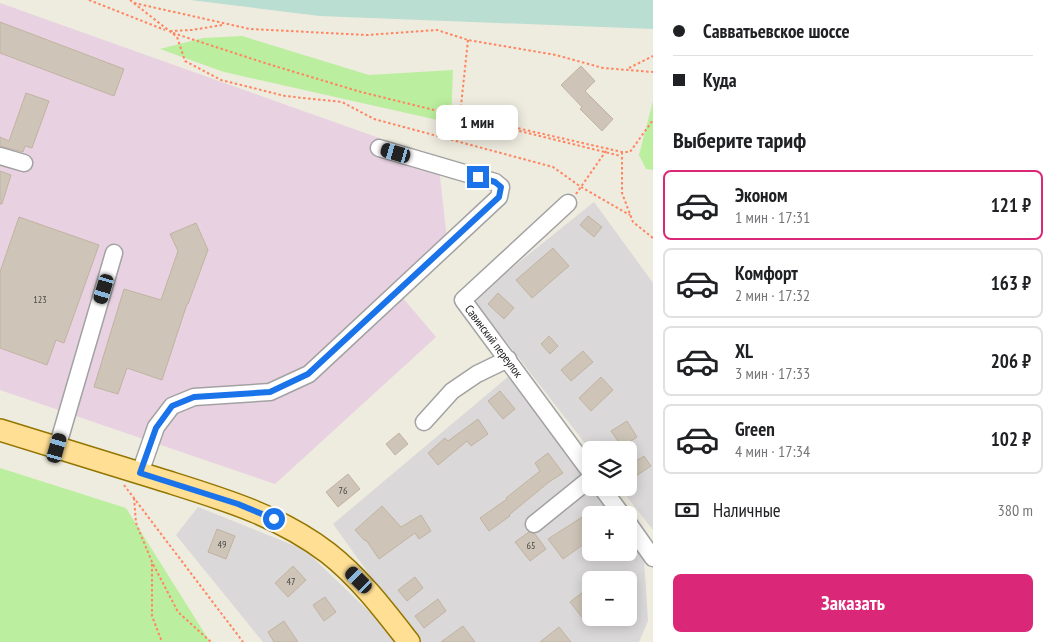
<!DOCTYPE html>
<html lang="ru">
<meta charset="utf-8">
<style>
:root{--surface:#fff;--page:#f6f6f6;--text:#202124;--muted:#757577;--line:#e0e0e0;--accent:#db2777}
body{margin:0;font-family:"PT Sans Narrow",sans-serif;background:var(--page);color:var(--text);height:100vh;display:flex;flex-direction:column;font-size:19px;white-space:nowrap}
*{box-sizing:border-box;margin:0}
p{font-size:16px;color:var(--muted)}
.icon{flex:none;width:28px;height:28px;fill:none;stroke:currentColor;stroke-width:2;stroke-linecap:round;stroke-linejoin:round}
.map{position:relative;flex:1;overflow:hidden}
.sheet{display:flex;flex-direction:column;background:var(--surface);width:400px}
.sheet>*{flex:none}
.hud{display:grid;align-content:center;height:110px;padding:0 20px;background:var(--surface)}
.controls{position:absolute;left:582px;top:441px;display:grid;gap:10px}
.controls a{display:grid;place-items:center;width:55px;height:55px;border-radius:8px;background:var(--surface);box-shadow:0 2px 12px #0003;font-size:25px}
.end{position:absolute;width:22px;height:22px;margin:-11px;border:6px solid #1a73e8;background:#fff;box-shadow:0 0 0 2px #fff}
.from{border-radius:50%}
.bubble{position:absolute;height:35px;border-radius:8px;background:var(--surface);box-shadow:0 2px 12px #0003;font-size:16px;font-weight:700;line-height:35px;text-align:center}
.car{position:absolute;width:15px;height:30px;margin:-15px -8px;border-radius:6px;box-shadow:0 0 4px 1px #0007;background:linear-gradient(#222 24%,#8ab4d8 0 40%,#222 0 76%,#8ab4d8 0 86%,#222 0)}
.hud b{display:flex;align-items:center;gap:18px;height:48px;font-size:19px}
.hud b+b{border-top:1px solid var(--line)}
.hud i{width:12px;height:12px;background:var(--text)}
ul{padding:0;list-style:none}
li{display:flex;align-items:center;gap:15px;height:70px;margin:0 10px 8px;padding:0 10px;border:2px solid var(--line);border-radius:8px}
li div{flex:1}
li b{display:block;font-size:19px}
li em{font-style:normal;font-weight:700}
li.active{border-color:var(--accent)}
li>.icon{width:45px;height:45px;stroke-width:1.5}
h2{padding:0 20px;font-size:22px;line-height:60px}
.pay{display:flex;align-items:center;gap:12px;height:55px;padding:0 20px;font-size:19px}
.pay p{margin-inline-start:auto}
.cta{display:flex;gap:10px;margin-top:auto;padding:10px 20px}
.cta a{flex:1;height:58px;border-radius:8px;background:var(--accent);color:#fff;font-size:20px;font-weight:700;line-height:58px;text-align:center}
main{display:flex;flex:1;min-height:0}
.map>svg:first-child{display:block}
.residential{fill:#dad8d8;fill-rule:evenodd}
.industrial{fill:#e8d1e1}
.grass{fill:#bcee9f}
.wetland{fill:#bbded2}
.building{fill:#cec5b8;stroke:#c1b3a1}
.lines{fill:none;stroke-linecap:round;stroke-linejoin:round}
.minor-casing{stroke:#a2a2a2;stroke-width:19}
.major-casing{stroke:#937500;stroke-width:24}
.path{stroke:#ff8560;stroke-width:2;stroke-dasharray:2.5 2.5;stroke-linecap:butt}
.minor{stroke:#fff;stroke-width:16}
.major{stroke:#ffdf94;stroke-width:21}
.route{stroke:#1a73e8;stroke-width:6}
.labels{text-anchor:middle;dominant-baseline:central;stroke-width:4.5;stroke-linejoin:round;paint-order:stroke}
.number-label{font-size:10px;fill:#484642}
.street-label{font-size:12px;fill:#1b1b1b;stroke:#fff}
</style>
<main>
<div class="map">
<svg width="653" height="642" viewBox="0 0 653 642">
<rect width="100%" height="100%" fill="#eeebdf"/>
<g class="residential">
<path d="M594,202l59,81v247l-33,-42h9v-38l-38,1 -118,-152z"/>
<path d="M509,376l102,139h-20v37h38v-13l15,21 4,61 -9,21h-221l-85,-118zM591,580h38v38h-38z"/>
<path d="M198,507l107,43 80,77 10,15h-132l-87,-107z"/>
</g>
<path class="industrial" d="M0,3l438,156 9,81 -51,50 40,47 -161,147 -275,-94z"/>
<g class="grass">
<path d="M242,36l127,39 84,-5 -2,53 -227,-51 -64,-23 43,-11z"/>
<path d="M653,101v69l-7,-1 -7,-14z"/>
<path d="M0,468l126,40 84,134h-210z"/>
</g>
<path class="wetland" d="M190,0h463v29l-333,-13z"/>
<g class="building">
<path d="M0,22l124,47 -10,27 -114,-43z"/>
<path d="M581,66l14,15 -10,10 28,28 -11,12 -22,-22 2,-2 -21,-22z"/>
<path d="M26,93l23,8 -17,47 -7,-2 -2,6 -23,-6v-9l9,4z"/>
<path d="M0,171l11,4 -9,29h-2z"/>
<path d="M588,216l14,11 -8,10 -14,-12z"/>
<path d="M19,217l80,28 -35,98 -8,-3 -9,25 -47,-17v-76z"/>
<path d="M196,223l12,27 -20,54h-1l-25,76 -35,-12 -9,26 -24,-7 30,-98 37,11 17,-49 -8,-17z"/>
<path d="M553,248l16,18 -37,32 -16,-18z"/>
<path d="M498,293l16,15 -10,11 -16,-15z"/>
<path d="M549,336l9,10 -8,8 -9,-10z"/>
<path d="M583,351l10,11 -22,19 -10,-11z"/>
<path d="M601,377l12,13 -22,21 -12,-13z"/>
<path d="M500,391l15,18 -12,10 -15,-18z"/>
<path d="M478,419l10,15 -17,12 -4,-5 -29,24 -10,-12 17,-15 3,3z"/>
<path d="M627,421l10,16 -15,10 -11,-16z"/>
<path d="M399,433l9,11 -13,11 -9,-11z"/>
<path d="M548,453l15,20 -14,9 -40,33 1,1 -21,15 -9,-13 27,-19 -1,-1 34,-27 -5,-8z"/>
<path d="M644,456l7,10 -15,10 -7,-11z"/>
<path d="M348,474l12,15 -22,18 -12,-15z"/>
<path d="M382,506l19,21 20,-12 10,16 -12,8 -4,-6 -36,26 -13,-19 -1,1 -10,-11z"/>
<path d="M587,514l4,7v18l-28,20 -15,-20z"/>
<path d="M217,529l18,7 -9,23 -18,-7z"/>
<path d="M529,532l6,2 11,15 -16,12 -15,-19z"/>
<path d="M293,566l13,14 -18,17 -13,-14z"/>
<path d="M415,577l8,11 -16,13 -9,-11z"/>
<path d="M583,592l8,11v13l-6,5 -15,-19z"/>
<path d="M325,597l11,15 -12,9 -11,-16z"/>
<path d="M438,599l8,12 -22,17 -9,-12z"/>
<path d="M284,621l14,21h-24l-6,-10z"/>
<path d="M463,626l12,16h-34z"/>
<path d="M559,627l12,15h-31z"/>
</g>
<g class="lines">
<g class="minor-casing">
<g id="minor">
<path d="M0,156l24,7"/>
<path d="M568,203l-105,97 128,173"/>
<path d="M424,422l28,-31 25,-17 31,-15"/>
<path d="M57,448l57,-195"/>
<path d="M140,473l16,-46 16,-21 22,-9 76,-5 39,-18 190,-177 2,-10 -6,-5 -116,-34"/>
<path d="M602,488l20,27"/>
<path d="M534,524l57,-46"/>
<path d="M629,524l24,34"/>
</g>
</g>
<g class="major-casing">
<path id="major" d="M0,430c53,16 106,33 159,49 60,19 118,35 169,74 32,25 56,57 81,89"/>
</g>
<g class="path">
<path d="M89,0l76,30"/>
<path d="M130,0l47,37 8,24 36,19 64,16 57,6 32,17 179,48 28,20 49,28"/>
<path d="M134,3l116,26 117,6 70,-5 31,10 88,15 47,13 50,4"/>
<path d="M170,31l22,-1 30,-5"/>
<path d="M173,33l95,31 93,28 260,64"/>
<path d="M468,40l-8,75 162,37h8l23,-32"/>
<path d="M629,68l24,-12"/>
<path d="M622,152v41l11,29 20,16"/>
<path d="M576,194l32,-46"/>
<path d="M124,485l119,157"/>
<path d="M134,498l2,25 16,39 26,50 33,30"/>
<path d="M152,564v52l10,26"/>
</g>
<use href="#minor" class="minor"/>
<use href="#major" class="major"/>
</g>
<g class="lines">
<path class="route" d="M274,519l-36,-15 -98,-31 16,-45 16,-22 22,-9 76,-5 38,-18 191,-177 2,-10 -6,-5 -17,-5"/>
</g>
<g class="labels">
<g class="number-label">
<text x="40" y="299">123</text>
<text x="343" y="490">76</text>
<text x="222" y="544">49</text>
<text x="531" y="545">65</text>
<text x="291" y="581">47</text>
</g>
<g class="street-label">
<text transform="translate(494 341) rotate(53)">Савинский переулок</text>
</g>
</g>
</svg>
<div class="controls">
<a><svg class="icon" aria-label="layers" viewBox="0 0 24 24"><path d="M12 4l9 5-9 5-9-5zM3 14l9 5 9-5"/></svg></a>
<a>+</a>
<a>−</a>
</div>
<i class="end from" style="left:274px;top:519px"></i>
<i class="end" style="left:478px;top:177px"></i>
<div class="bubble" style="left:436px;top:105px;width:82px">1 мин</div>
<i class="car" style="left:396px;top:153px;rotate:286deg"></i>
<i class="car" style="left:104px;top:289px;rotate:197deg"></i>
<i class="car" style="left:57px;top:448px;rotate:16deg"></i>
<i class="car" style="left:359px;top:580px;rotate:315deg"></i>
</div>
<section class="sheet">
<div class="hud">
<b><i class="from"></i>Савватьевское шоссе</b>
<b><i></i>Куда</b>
</div>
<h2>Выберите тариф</h2>
<ul>
<li class="active"><svg class="icon" aria-label="car" viewBox="0 0 24 24"><path d="M5 17H2v-5l4-1 3-4h7l3 4 3 1v5h-3M9 17h6M6 11h13"/><circle cx="7" cy="17" r="2"/><circle cx="17" cy="17" r="2"/></svg><div><b>Эконом</b><p>1 мин · 17:31</p></div><em>121 ₽</em></li>
<li><svg class="icon" aria-label="car" viewBox="0 0 24 24"><path d="M5 17H2v-5l4-1 3-4h7l3 4 3 1v5h-3M9 17h6M6 11h13"/><circle cx="7" cy="17" r="2"/><circle cx="17" cy="17" r="2"/></svg><div><b>Комфорт</b><p>2 мин · 17:32</p></div><em>163 ₽</em></li>
<li><svg class="icon" aria-label="car" viewBox="0 0 24 24"><path d="M5 17H2v-5l4-1 3-4h7l3 4 3 1v5h-3M9 17h6M6 11h13"/><circle cx="7" cy="17" r="2"/><circle cx="17" cy="17" r="2"/></svg><div><b>XL</b><p>3 мин · 17:33</p></div><em>206 ₽</em></li>
<li><svg class="icon" aria-label="car" viewBox="0 0 24 24"><path d="M5 17H2v-5l4-1 3-4h7l3 4 3 1v5h-3M9 17h6M6 11h13"/><circle cx="7" cy="17" r="2"/><circle cx="17" cy="17" r="2"/></svg><div><b>Green</b><p>4 мин · 17:34</p></div><em>102 ₽</em></li>
</ul>
<div class="pay"><svg class="icon" aria-label="cash" viewBox="0 0 24 24"><path d="M3 7h18v10H3z"/><circle cx="12" cy="12" r="2"/></svg>Наличные<p>380 m</p></div>
<div class="cta"><a>Заказать</a></div>
</section>
</main>
